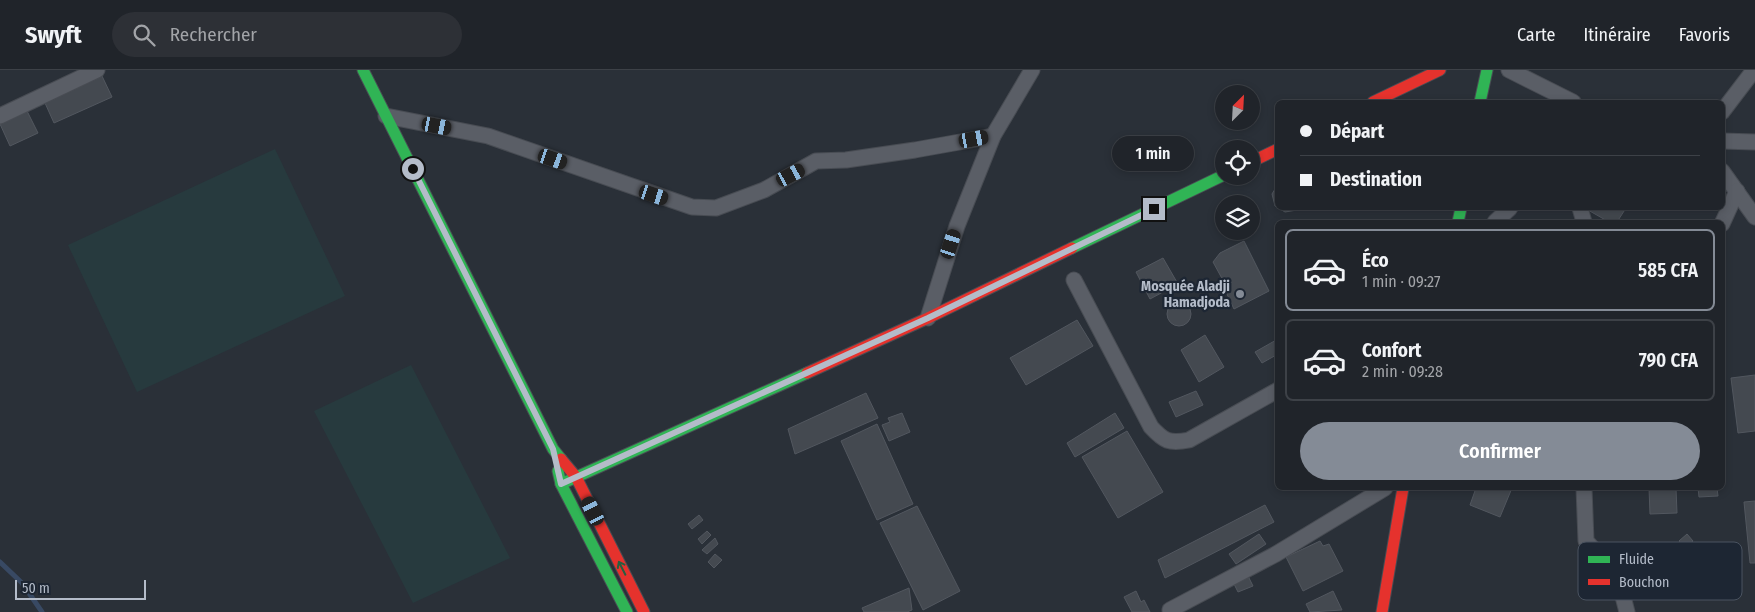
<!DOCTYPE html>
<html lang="fr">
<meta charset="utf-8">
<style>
:root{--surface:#20242a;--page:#2d3036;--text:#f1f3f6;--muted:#a2a4a8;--line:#3d4147;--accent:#848b96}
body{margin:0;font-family:"Fira Sans Condensed",sans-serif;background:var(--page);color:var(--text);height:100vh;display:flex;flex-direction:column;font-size:19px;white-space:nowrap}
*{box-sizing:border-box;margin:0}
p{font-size:16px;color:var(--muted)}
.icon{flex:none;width:28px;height:28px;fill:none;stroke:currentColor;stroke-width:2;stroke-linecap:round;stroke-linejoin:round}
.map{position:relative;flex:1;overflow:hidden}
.side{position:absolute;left:1275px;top:150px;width:450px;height:270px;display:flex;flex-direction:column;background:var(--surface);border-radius:8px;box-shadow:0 2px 8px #0003,0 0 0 1px var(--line)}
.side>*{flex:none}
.guide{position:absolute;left:1275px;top:30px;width:450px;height:110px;border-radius:8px;box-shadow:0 2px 8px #0003,0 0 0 1px var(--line);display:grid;align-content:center;height:110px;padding:0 25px;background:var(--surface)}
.needle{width:32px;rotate:24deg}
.tools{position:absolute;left:1215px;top:15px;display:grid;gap:10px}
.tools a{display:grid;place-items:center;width:45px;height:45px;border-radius:50%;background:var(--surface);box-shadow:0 2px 8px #0003,0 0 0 1px var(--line);font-size:25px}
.scale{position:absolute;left:15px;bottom:12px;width:131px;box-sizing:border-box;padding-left:5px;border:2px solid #b4bcc9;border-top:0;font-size:14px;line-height:18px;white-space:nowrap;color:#b4bcc9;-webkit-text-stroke:4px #1d2633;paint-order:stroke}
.end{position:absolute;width:22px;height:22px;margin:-11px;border:6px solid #b4bcc9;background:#111;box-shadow:0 0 0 2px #111}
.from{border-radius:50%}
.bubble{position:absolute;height:35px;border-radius:18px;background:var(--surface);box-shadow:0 2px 8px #0003,0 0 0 1px var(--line);font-size:16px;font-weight:600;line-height:35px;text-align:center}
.car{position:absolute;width:15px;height:30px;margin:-15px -8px;border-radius:6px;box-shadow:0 0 4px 1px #0007;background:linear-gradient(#222 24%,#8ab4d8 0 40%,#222 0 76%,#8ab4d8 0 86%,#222 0)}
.guide b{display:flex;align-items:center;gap:18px;height:48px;font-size:19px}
.guide b+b{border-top:1px solid var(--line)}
.guide i{width:12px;height:12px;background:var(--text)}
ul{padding:9px 0 0;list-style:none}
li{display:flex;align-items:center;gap:15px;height:82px;margin:0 10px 8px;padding:0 15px;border:2px solid var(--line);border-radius:8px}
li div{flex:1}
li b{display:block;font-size:19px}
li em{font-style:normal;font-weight:600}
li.current{border-color:var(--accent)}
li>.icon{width:45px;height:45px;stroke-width:1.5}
.primary-button{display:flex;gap:10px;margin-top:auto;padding:10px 25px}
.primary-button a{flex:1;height:58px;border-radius:30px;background:var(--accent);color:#fff;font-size:20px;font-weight:600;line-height:58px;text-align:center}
header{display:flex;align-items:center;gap:30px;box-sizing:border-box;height:70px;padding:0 25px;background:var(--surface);border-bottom:1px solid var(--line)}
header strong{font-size:24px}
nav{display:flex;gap:28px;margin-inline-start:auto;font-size:18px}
.search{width:350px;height:45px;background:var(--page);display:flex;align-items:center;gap:12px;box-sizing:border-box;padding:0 18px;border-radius:28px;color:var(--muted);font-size:19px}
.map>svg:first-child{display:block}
.park{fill:#273a3e}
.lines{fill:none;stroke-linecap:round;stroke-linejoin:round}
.stream{stroke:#384963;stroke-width:5}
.building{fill:#444950;stroke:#52575f}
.street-casing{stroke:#484c53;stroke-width:17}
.fast-casing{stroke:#484c53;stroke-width:13}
.jam-casing{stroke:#484c53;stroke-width:13}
.street{stroke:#5a5e66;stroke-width:15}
.fast{stroke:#30b455;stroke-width:11}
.jam{stroke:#e5322d;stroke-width:11}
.oneway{stroke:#255f41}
.route{stroke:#b4bcc9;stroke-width:6}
.poi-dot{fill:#848b96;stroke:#1d2633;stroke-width:2}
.labels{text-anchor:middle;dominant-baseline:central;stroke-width:4.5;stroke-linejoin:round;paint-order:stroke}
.poi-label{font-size:14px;font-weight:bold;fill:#b4bcc9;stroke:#1d2633;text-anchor:end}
.key{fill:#1d2633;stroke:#4a5360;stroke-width:1}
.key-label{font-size:14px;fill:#b4bcc9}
</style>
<header>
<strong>Swyft</strong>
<div class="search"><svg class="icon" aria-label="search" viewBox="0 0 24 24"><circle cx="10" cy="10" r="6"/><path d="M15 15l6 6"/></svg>Rechercher</div>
<nav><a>Carte</a><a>Itinéraire</a><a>Favoris</a></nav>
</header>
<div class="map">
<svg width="1755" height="542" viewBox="0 0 1755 542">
<rect width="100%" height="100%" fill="#2a3038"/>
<g class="park">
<path d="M275,79l70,147 -208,96 -69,-147z"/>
<path d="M411,295l99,193 -97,45 -99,-192z"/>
</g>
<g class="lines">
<path class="stream" d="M0,492l22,21 20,29"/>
</g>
<g class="building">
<path d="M102,6l10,21 -58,26 -9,-20z"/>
<path d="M27,41l11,22 -28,13 -10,-22z"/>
<path d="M1278,114v24h22l-3,2 -12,2 -10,-6 -3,-12z"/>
<path d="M1589,138h37l-9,14h-8l-21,-12z"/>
<path d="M1244,171l25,50 -35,18 -9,-19v-6l-12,-22 7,-9z"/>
<path d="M1163,188l15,26 -28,15 -14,-27z"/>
<circle cx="1179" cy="244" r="12"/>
<path d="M1077,250l16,26 -67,39 -16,-27z"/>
<path d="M1205,265l19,32 -25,15 -18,-32z"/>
<path d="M1278,269v15l-16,9 -7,-11z"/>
<path d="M1755,305v56l-17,2 -7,-55z"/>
<path d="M1196,321l7,14 -27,12 -7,-15z"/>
<path d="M866,323l12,25 -83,36 -7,-25z"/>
<path d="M902,343l8,19 -21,9 -7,-16 8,-3 -2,-4z"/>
<path d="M1115,343l9,15 -49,29 -8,-14z"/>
<path d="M877,354l36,80 -36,16 -36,-79z"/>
<path d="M1127,361l36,61 -45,26 -36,-61z"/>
<path d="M1476,418h36l-12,29 -30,-12z"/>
<path d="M1649,418h27l1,25 -27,1z"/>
<path d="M1698,418h19l1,8 -19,1z"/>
<path d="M1755,431v62h-5l-6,-61z"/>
<path d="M1265,435l9,17 -109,56 -7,-18z"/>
<path d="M917,436l43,85 -37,19 -43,-87z"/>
<path d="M699,445l4,5 -11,9 -4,-5z"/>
<path d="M707,461l4,4 -9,9 -4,-5z"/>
<path d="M1259,464l7,10 -30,20 -7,-10z"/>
<path d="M1687,464l6,7 -7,7 -7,-7z"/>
<path d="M715,468l3,6 -11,10 -5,-4z"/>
<path d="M1320,471l3,5 6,-2 14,27 -40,20 -17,-34z"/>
<path d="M715,484l7,6 -8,8 -6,-6z"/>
<path d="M1247,504l6,12 -15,6 -5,-10z"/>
<path d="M909,518l3,22 -5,2h-43l-2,-4z"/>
<path d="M1136,521l5,11 3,-2 6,12h-18l-8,-15z"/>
<path d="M1333,521l9,19 -32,2 -4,-8z"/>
</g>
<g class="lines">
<g class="street-casing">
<g id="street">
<path d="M1509,0l64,32"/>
<path d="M1722,42l32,-42"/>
<path d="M0,46l97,-46"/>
<path d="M386,46l102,20 204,71 24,1 48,-18 52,-29 30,-1 69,-10 78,-14"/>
<path d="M1722,71l33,1"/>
<path d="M1722,101l33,46"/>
<path d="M1580,138l4,14"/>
<path d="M1495,152l15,-14"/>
<path d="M1722,154l15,-33"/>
<path d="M1074,210l77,147c13,14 18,17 38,13l89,-50"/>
<path d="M928,248l29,-92 36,-90 39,-66"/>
<path d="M1584,418l2,53 32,36 9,35"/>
<path d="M1170,540l106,-56 109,-66"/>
</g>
</g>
<g class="fast-casing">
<g id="fast">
<path d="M363,0l190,379 8,10"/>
<path d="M1480,32l7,-32"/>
<path d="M1458,152l3,-14"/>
<path d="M1072,178l152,-73"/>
<path d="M558,401l3,13 66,128"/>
<path d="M561,414l246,-111"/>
</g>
</g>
<g class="jam-casing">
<g id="jam">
<path d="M1373,32l67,-32"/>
<path d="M1251,92l27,-13"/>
<path d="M807,303l121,-55 144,-70"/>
<path d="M561,389l15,18 68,135"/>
<path d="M1382,542l21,-124"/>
</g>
</g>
<use href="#street" class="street"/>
<use href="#fast" class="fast"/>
<use href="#jam" class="jam"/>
</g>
<defs><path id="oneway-shaft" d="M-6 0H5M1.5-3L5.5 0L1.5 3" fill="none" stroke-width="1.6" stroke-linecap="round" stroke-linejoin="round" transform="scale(1.25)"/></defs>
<use class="oneway" href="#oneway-shaft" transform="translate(622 498) rotate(-117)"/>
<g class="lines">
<path class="route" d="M413,99l140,280 8,35 367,-166 226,-109"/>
</g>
<circle class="poi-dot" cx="1240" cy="224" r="5"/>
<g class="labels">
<g class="poi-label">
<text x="1230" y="216">Mosquée Aladji<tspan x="1230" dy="16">Hamadjoda</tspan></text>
</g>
</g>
<rect x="1578" y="472" width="164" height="58" rx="8" class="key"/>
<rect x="1588" y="486" width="22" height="7" fill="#30b455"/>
<rect x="1588" y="509" width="22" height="6" fill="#e5322d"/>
<g class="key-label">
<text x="1619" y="494">Fluide</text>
<text x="1619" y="517">Bouchon</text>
</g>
</svg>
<div class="tools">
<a><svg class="needle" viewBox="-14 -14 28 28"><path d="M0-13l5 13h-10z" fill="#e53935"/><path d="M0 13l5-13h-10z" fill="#a2a4a8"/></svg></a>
<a><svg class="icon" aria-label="locate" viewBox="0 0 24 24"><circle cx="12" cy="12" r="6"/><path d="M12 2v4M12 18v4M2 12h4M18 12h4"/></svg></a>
<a><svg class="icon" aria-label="layers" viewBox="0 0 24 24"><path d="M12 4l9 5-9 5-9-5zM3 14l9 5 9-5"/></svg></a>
</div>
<div class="scale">50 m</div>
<i class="end from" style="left:413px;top:99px"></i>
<i class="end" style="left:1154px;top:139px"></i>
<div class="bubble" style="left:1112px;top:66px;width:82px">1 min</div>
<i class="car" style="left:437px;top:56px;rotate:101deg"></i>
<i class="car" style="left:974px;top:69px;rotate:80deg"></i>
<i class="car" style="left:553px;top:89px;rotate:109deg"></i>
<i class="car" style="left:791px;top:105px;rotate:62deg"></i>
<i class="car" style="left:654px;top:125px;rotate:108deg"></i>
<i class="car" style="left:951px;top:174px;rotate:18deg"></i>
<i class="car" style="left:593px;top:441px;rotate:333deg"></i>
<div class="guide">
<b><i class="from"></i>Départ</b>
<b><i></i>Destination</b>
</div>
<section class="side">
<ul>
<li class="current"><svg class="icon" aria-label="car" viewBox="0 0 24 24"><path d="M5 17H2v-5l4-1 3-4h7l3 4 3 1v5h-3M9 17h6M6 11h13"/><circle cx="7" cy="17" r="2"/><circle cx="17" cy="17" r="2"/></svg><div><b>Éco</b><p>1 min · 09:27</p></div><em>585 CFA</em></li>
<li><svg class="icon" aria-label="car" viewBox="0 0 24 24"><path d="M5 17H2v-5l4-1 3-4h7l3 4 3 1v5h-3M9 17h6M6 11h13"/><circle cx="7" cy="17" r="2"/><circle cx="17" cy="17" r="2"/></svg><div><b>Confort</b><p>2 min · 09:28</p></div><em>790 CFA</em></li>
</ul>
<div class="primary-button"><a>Confirmer</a></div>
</section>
</div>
